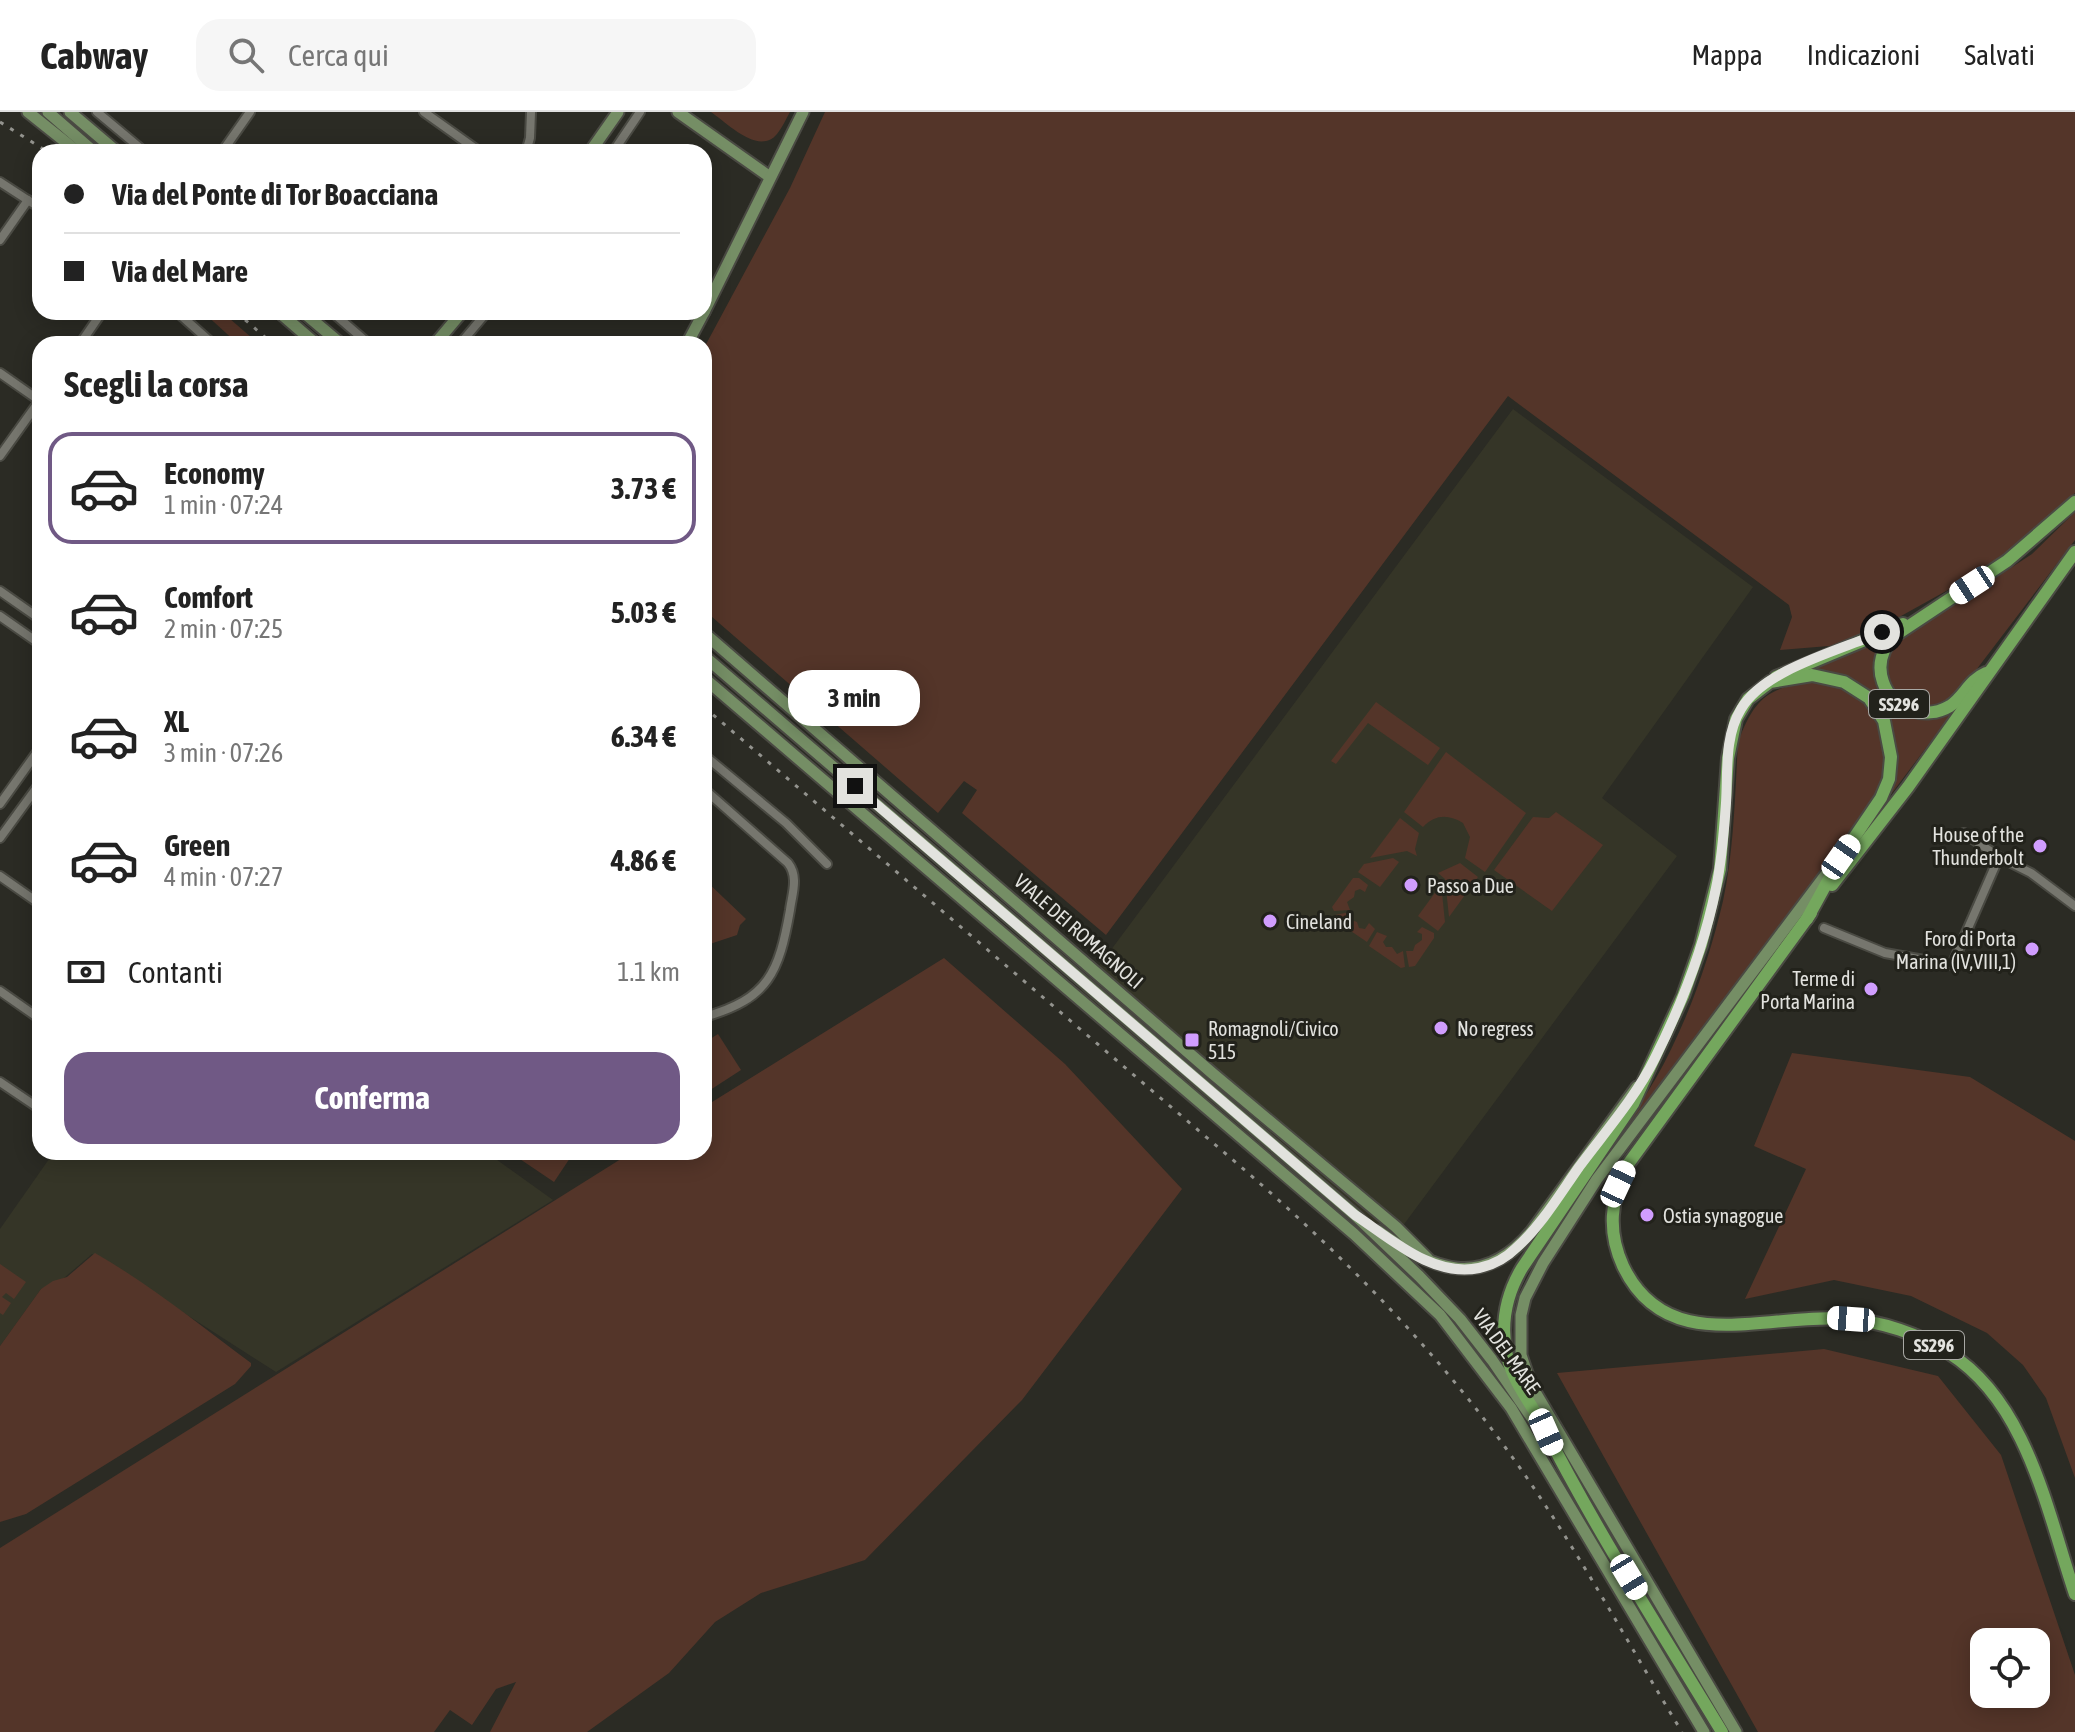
<!DOCTYPE html>
<html lang="it">
<meta charset="utf-8">
<style>
:root{--surface:#fff;--page:#f6f6f6;--text:#222;--muted:#767676;--line:#e0e0e0;--accent:#705985}
body{margin:0;font-family:"Asap Condensed",sans-serif;background:var(--page);color:var(--text);height:100vh;display:flex;flex-direction:column;font-size:30px;white-space:nowrap}
*{box-sizing:border-box;margin:0}
p{font-size:26px;color:var(--muted)}
.icon{flex:none;width:44px;height:44px;fill:none;stroke:currentColor;stroke-width:2;stroke-linecap:round;stroke-linejoin:round}
.map{position:relative;flex:1;overflow:hidden}
.panel{position:absolute;left:32px;top:224px;width:680px;height:824px;display:flex;flex-direction:column;background:var(--surface);border-radius:24px;box-shadow:0 4px 20px #0003}
.panel>*{flex:none}
.hud{position:absolute;left:32px;top:32px;width:680px;height:176px;border-radius:24px;box-shadow:0 4px 20px #0003;display:grid;align-content:center;height:176px;padding:0 32px;background:var(--surface)}
.fabs{position:absolute;left:1970px;top:1516px;display:grid;gap:16px}
.fabs a{display:grid;place-items:center;width:80px;height:80px;border-radius:16px;background:var(--surface);box-shadow:0 4px 20px #0003;font-size:40px}
.end{position:absolute;width:36px;height:36px;margin:-18px;border:10px solid #e2e2de;background:#111;box-shadow:0 0 0 4px #111}
.from{border-radius:50%}
.bubble{position:absolute;height:56px;border-radius:24px;background:var(--surface);box-shadow:0 4px 20px #0003;font-size:26px;font-weight:700;line-height:56px;text-align:center}
.car{position:absolute;width:24px;height:48px;margin:-24px -12px;border-radius:10px;box-shadow:0 0 6px 2px #0007;background:linear-gradient(#fff 24%,#345 0 40%,#fff 0 76%,#345 0 86%,#fff 0)}
.hud b{display:flex;align-items:center;gap:28px;height:76px;font-size:30px}
.hud b+b{border-top:2px solid var(--line)}
.hud i{width:20px;height:20px;background:var(--text)}
ul{padding:0;list-style:none}
li{display:flex;align-items:center;gap:24px;height:112px;margin:0 16px 12px;padding:0 16px;border:4px solid transparent;border-radius:24px}
li div{flex:1}
li b{display:block;font-size:30px}
li em{font-style:normal;font-weight:700}
li.active{border-color:var(--accent)}
li>.icon{width:72px;height:72px;stroke-width:1.5}
h2{padding:0 32px;font-size:36px;line-height:96px}
.pay{display:flex;align-items:center;gap:20px;height:88px;padding:0 32px;font-size:30px}
.pay p{margin-inline-start:auto}
.button{display:flex;gap:16px;margin-top:auto;padding:16px 32px}
.button a{flex:1;height:92px;border-radius:24px;background:var(--accent);color:#fff;font-size:32px;font-weight:700;line-height:92px;text-align:center}
header{display:flex;align-items:center;gap:48px;box-sizing:border-box;height:112px;padding:0 40px;background:var(--surface);border-bottom:2px solid var(--line)}
header strong{font-size:38px}
nav{display:flex;gap:44px;margin-inline-start:auto;font-size:28px}
.search{width:560px;height:72px;background:var(--page);display:flex;align-items:center;gap:20px;box-sizing:border-box;padding:0 28px;border-radius:24px;color:var(--muted);font-size:30px}
.map>svg:first-child{display:block}
.built{fill:#353527}
.green{fill:#543529;fill-rule:evenodd}
.lines{fill:none;stroke-linecap:round;stroke-linejoin:round}
.street-casing{stroke:#4a4a43;stroke-width:12}
.secondary-casing{stroke:#4a4a43;stroke-width:15}
.primary-casing{stroke:#4a4a43;stroke-width:16}
.street{stroke:#76766e;stroke-width:8}
.secondary{stroke:#758e65;stroke-width:11}
.primary{stroke:#74a75d;stroke-width:12}
.rail{stroke:#93938e;stroke-width:3;stroke-dasharray:4 8;stroke-linecap:butt}
.route{stroke:#e2e2de;stroke-width:10}
.poi-dot{fill:#d09dfe;stroke:#22221b;stroke-width:3}
.labels{text-anchor:middle;dominant-baseline:central;stroke-width:6;stroke-linejoin:round;paint-order:stroke}
.shield{fill:#22221b;stroke:#a8a8a4;stroke-width:2}
.shield-label{font-size:18px;font-weight:bold;fill:#e2e2de}
.poi-label{font-size:20px;fill:#e2e2de;stroke:#22221b;text-anchor:start}
.street-label{font-size:20px;fill:#e2e2de;stroke:#22221b}
</style>
<header>
<strong>Cabway</strong>
<div class="search"><svg class="icon" aria-label="search" viewBox="0 0 24 24"><circle cx="10" cy="10" r="6"/><path d="M15 15l6 6"/></svg>Cerca qui</div>
<nav><a>Mappa</a><a>Indicazioni</a><a>Salvati</a></nav>
</header>
<div class="map">
<svg width="2075" height="1620" viewBox="0 0 2075 1620">
<rect width="100%" height="100%" fill="#2b2b24"/>
<g class="built">
<path d="M1513,297l240,178 -151,211 75,58 -298,402 -303,-261z"/>
<path d="M54,1040h432l67,48 -277,172 -184,-118 -28,24 -23,11 -41,57v-117z"/>
</g>
<g class="green">
<path d="M711,0h79c-4,7 -8,16 -13,22 -18,22 -50,-11 -66,-22z"/>
<path d="M825,0h1250v381l-51,47 -40,30 -110,61 -33,14 -61,5 12,-33 -3,-12 -281,-209 -402,539 -144,-122 15,-23 -13,-9 -26,32 -234,-203v-262l86,-160z"/>
<path d="M203,200h19l37,32h-21z"/>
<path d="M2075,400v28l-121,159c-5,3 -11,7 -16,9 -35,13 -65,-30 -45,-63l139,-91z"/>
<path d="M1886,527l-8,18 20,53c17,10 37,10 55,2l-64,85c12,-51 6,-58 -18,-103l-71,-22z"/>
<path d="M1816,568c45,9 68,33 69,78 0,6 2,14 0,20 -1,8 -7,16 -10,23l-178,236 -113,155c24,-38 49,-75 72,-114 30,-53 53,-117 67,-177 11,-51 12,-106 15,-159 18,-47 30,-53 78,-62z"/>
<path d="M1376,590l64,46 -12,17 -60,-42 -32,41 -5,-3z"/>
<path d="M1446,640l80,61 -41,59 -20,-14 5,-21 -7,-14c-14,-9 -28,-9 -40,4l-19,-15z"/>
<path d="M1556,700l47,33 -51,66 -58,-41 39,-53 16,1z"/>
<path d="M1400,706l19,15 -4,16 2,7 -10,-5 -37,7z"/>
<path d="M1393,746l6,4 -19,25 -22,-15 6,-8z"/>
<path d="M1460,751l18,14 -29,40 -4,-38 -7,-6z"/>
<path d="M1353,766h6l9,7 -3,7 -5,-3 -5,2 -1,6 -7,5 3,8 -16,1 -2,-4z"/>
<path d="M704,767l42,40 -6,6 -3,10 -33,11z"/>
<path d="M1437,778l5,3 3,29 -7,9 -20,-15z"/>
<path d="M1350,800l-1,7 8,3 2,6 6,1 4,-6 6,6 -8,13 -31,-21 -1,-6z"/>
<path d="M1422,815l12,6v5l-19,28 -6,1 -3,-16h7l2,-6 7,-5v-6l-5,-2z"/>
<path d="M1377,820l10,4 -4,6 3,5h6l5,7 6,-3 2,16 -4,1 -32,-22z"/>
<path d="M944,846l121,106 117,125 -160,211 -157,160 -104,33 -46,29 -46,51 -82,59h-97l26,-50 -20,7 -24,36 -22,-15 -16,22h-434v-184l632,-396h72v-45z"/>
<path d="M718,922l23,36 -37,24v-51z"/>
<path d="M1792,941l178,24 105,64v337l-29,-80 -23,-33 -36,-32 -76,-37 -77,-16 -89,19 61,-130 -52,-23z"/>
<path d="M516,1040h44l10,6 -16,24 -40,-27z"/>
<path d="M95,1141c54,31 105,72 156,110v3l-16,18 -209,130 -26,8v-176l41,-57 12,-8 14,-4z"/>
<path d="M0,1152l26,18 -12,17 -8,-6 -4,4 9,6 -8,12 -3,-2z"/>
<path d="M1824,1237l114,27 63,79 74,220v57h-317l-201,-359zM2036,1530v52h-52v-52z"/>
</g>
<g class="lines">
<g class="street-casing">
<g id="street">
<path d="M97,0l48,40"/>
<path d="M424,0l56,40"/>
<path d="M222,40l28,-40"/>
<path d="M526,40l4,-14 1,-26"/>
<path d="M613,40l27,-40"/>
<path d="M0,70l40,26"/>
<path d="M0,128l28,-40"/>
<path d="M177,200l36,32"/>
<path d="M332,200l37,32"/>
<path d="M80,232l22,-32"/>
<path d="M460,232l27,-32"/>
<path d="M0,261l40,28"/>
<path d="M0,344l40,-56"/>
<path d="M0,479l40,28"/>
<path d="M0,504l40,28"/>
<path d="M704,643l82,68 41,41"/>
<path d="M704,677l84,74c11,14 4,31 2,47 -11,62 -21,89 -86,107"/>
<path d="M0,692l40,-56"/>
<path d="M1964,721l35,24 32,16 44,33"/>
<path d="M0,726l40,-55"/>
<path d="M0,764l40,28"/>
<path d="M1824,816l61,25 67,12 47,-108"/>
<path d="M0,879l40,28"/>
<path d="M0,970l40,27"/>
</g>
</g>
<g class="secondary-casing">
<g id="secondary">
<path d="M28,0l50,40"/>
<path d="M48,0l46,40"/>
<path d="M70,0l47,40"/>
<path d="M678,0l92,65"/>
<path d="M590,40l28,-40"/>
<path d="M279,200l37,32"/>
<path d="M303,200l38,32"/>
<path d="M704,200l99,-200"/>
<path d="M435,232l27,-32"/>
<path d="M687,232l17,-32"/>
<path d="M704,521l508,440 184,154 32,32"/>
<path d="M704,544l651,559 64,61 41,43 32,41 55,80"/>
<path d="M704,566l650,556 86,81 71,93 193,324"/>
<path d="M1378,1119c55,40 105,59 154,0l105,-144"/>
<path d="M1736,1620l-205,-347 -10,-30v-40l4,-17 18,-35 54,-84 233,-310"/>
</g>
</g>
<g class="primary-casing">
<g id="primary">
<path d="M1986,561c-17,7 -22,24 -36,33 -25,15 -58,3 -67,-24 -6,-17 -1,-33 11,-46l113,-75 68,-59"/>
<path d="M1776,565l127,-53"/>
<path d="M1832,773l76,-98 167,-235"/>
<path d="M1811,801l-185,254c-15,33 -19,64 -3,99 44,93 145,46 223,53 35,2 73,15 103,34 78,49 98,158 126,241"/>
<path d="M1722,1620c-61,-101 -126,-201 -179,-306 -12,-23 -30,-44 -36,-70 -7,-32 -1,-61 15,-88l111,-164 50,-108 18,-51 19,-76 8,-111 8,-39 12,-20 22,-17 42,-7 32,7 25,16 15,23 7,36 -2,22 -8,19 -40,59 -34,62"/>
</g>
</g>
<use href="#street" class="street"/>
<use href="#secondary" class="secondary"/>
<use href="#primary" class="primary"/>
<g class="rail">
<path d="M0,10l48,30"/>
<path d="M236,200l37,32"/>
<path d="M704,595l543,465c95,83 183,172 258,275 66,90 119,190 177,285"/>
</g>
</g>
<g class="lines">
<path class="route" d="M855,674l500,429c35,23 78,63 124,53 14,-3 27,-10 37,-20 25,-22 44,-54 63,-81 26,-35 57,-70 76,-109 27,-54 49,-111 61,-170 6,-28 8,-56 10,-85 2,-31 -2,-66 15,-94 23,-40 100,-59 141,-77"/>
</g>
<g class="poi-dot">
<circle cx="2040" cy="734" r="8"/>
<circle cx="1411" cy="773" r="8"/>
<circle cx="1270" cy="809" r="8"/>
<circle cx="2032" cy="837" r="8"/>
<circle cx="1871" cy="877" r="8"/>
<circle cx="1441" cy="916" r="8"/>
<rect x="1184" y="920" width="16" height="16" rx="4"/>
<circle cx="1647" cy="1103" r="8"/>
</g>
<g class="labels">
<g class="shield">
<rect x="1869" y="578" width="60" height="28" rx="6"/>
<rect x="1904" y="1219" width="60" height="28" rx="6"/>
</g>
<g class="shield-label">
<text x="1899" y="592">SS296</text>
<text x="1934" y="1233">SS296</text>
</g>
<g class="poi-label">
<text x="2024" y="722" text-anchor="end">House of the<tspan x="2024" dy="23">Thunderbolt</tspan></text>
<text x="1427" y="773">Passo a Due</text>
<text x="1286" y="809">Cineland</text>
<text x="2016" y="826" text-anchor="end">Foro di Porta<tspan x="2016" dy="23">Marina (IV,VIII,1)</tspan></text>
<text x="1855" y="866" text-anchor="end">Terme di<tspan x="1855" dy="23">Porta Marina</tspan></text>
<text x="1208" y="916">Romagnoli/Civico<tspan x="1208" dy="23">515</tspan></text>
<text x="1457" y="916">No regress</text>
<text x="1663" y="1103">Ostia synagogue</text>
</g>
<g class="street-label">
<text transform="translate(1079 819) rotate(41)">VIALE DEI ROMAGNOLI</text>
<text transform="translate(1507 1239) rotate(54)">VIA DEL MARE</text>
</g>
</g>
</svg>
<div class="fabs">
<a><svg class="icon" aria-label="locate" viewBox="0 0 24 24"><circle cx="12" cy="12" r="6"/><path d="M12 2v4M12 18v4M2 12h4M18 12h4"/></svg></a>
</div>
<i class="end from" style="left:1882px;top:520px"></i>
<i class="end" style="left:855px;top:674px"></i>
<div class="bubble" style="left:788px;top:558px;width:132px">3 min</div>
<i class="car" style="left:1972px;top:473px;rotate:237deg"></i>
<i class="car" style="left:1841px;top:745px;rotate:35deg"></i>
<i class="car" style="left:1618px;top:1072px;rotate:25deg"></i>
<i class="car" style="left:1851px;top:1207px;rotate:274deg"></i>
<i class="car" style="left:1546px;top:1320px;rotate:156deg"></i>
<i class="car" style="left:1629px;top:1465px;rotate:149deg"></i>
<div class="hud">
<b><i class="from"></i>Via del Ponte di Tor Boacciana</b>
<b><i></i>Via del Mare</b>
</div>
<section class="panel">
<h2>Scegli la corsa</h2>
<ul>
<li class="active"><svg class="icon" aria-label="car" viewBox="0 0 24 24"><path d="M5 17H2v-5l4-1 3-4h7l3 4 3 1v5h-3M9 17h6M6 11h13"/><circle cx="7" cy="17" r="2"/><circle cx="17" cy="17" r="2"/></svg><div><b>Economy</b><p>1 min · 07:24</p></div><em>3.73 €</em></li>
<li><svg class="icon" aria-label="car" viewBox="0 0 24 24"><path d="M5 17H2v-5l4-1 3-4h7l3 4 3 1v5h-3M9 17h6M6 11h13"/><circle cx="7" cy="17" r="2"/><circle cx="17" cy="17" r="2"/></svg><div><b>Comfort</b><p>2 min · 07:25</p></div><em>5.03 €</em></li>
<li><svg class="icon" aria-label="car" viewBox="0 0 24 24"><path d="M5 17H2v-5l4-1 3-4h7l3 4 3 1v5h-3M9 17h6M6 11h13"/><circle cx="7" cy="17" r="2"/><circle cx="17" cy="17" r="2"/></svg><div><b>XL</b><p>3 min · 07:26</p></div><em>6.34 €</em></li>
<li><svg class="icon" aria-label="car" viewBox="0 0 24 24"><path d="M5 17H2v-5l4-1 3-4h7l3 4 3 1v5h-3M9 17h6M6 11h13"/><circle cx="7" cy="17" r="2"/><circle cx="17" cy="17" r="2"/></svg><div><b>Green</b><p>4 min · 07:27</p></div><em>4.86 €</em></li>
</ul>
<div class="pay"><svg class="icon" aria-label="cash" viewBox="0 0 24 24"><path d="M3 7h18v10H3z"/><circle cx="12" cy="12" r="2"/></svg>Contanti<p>1.1 km</p></div>
<div class="button"><a>Conferma</a></div>
</section>
</div>
